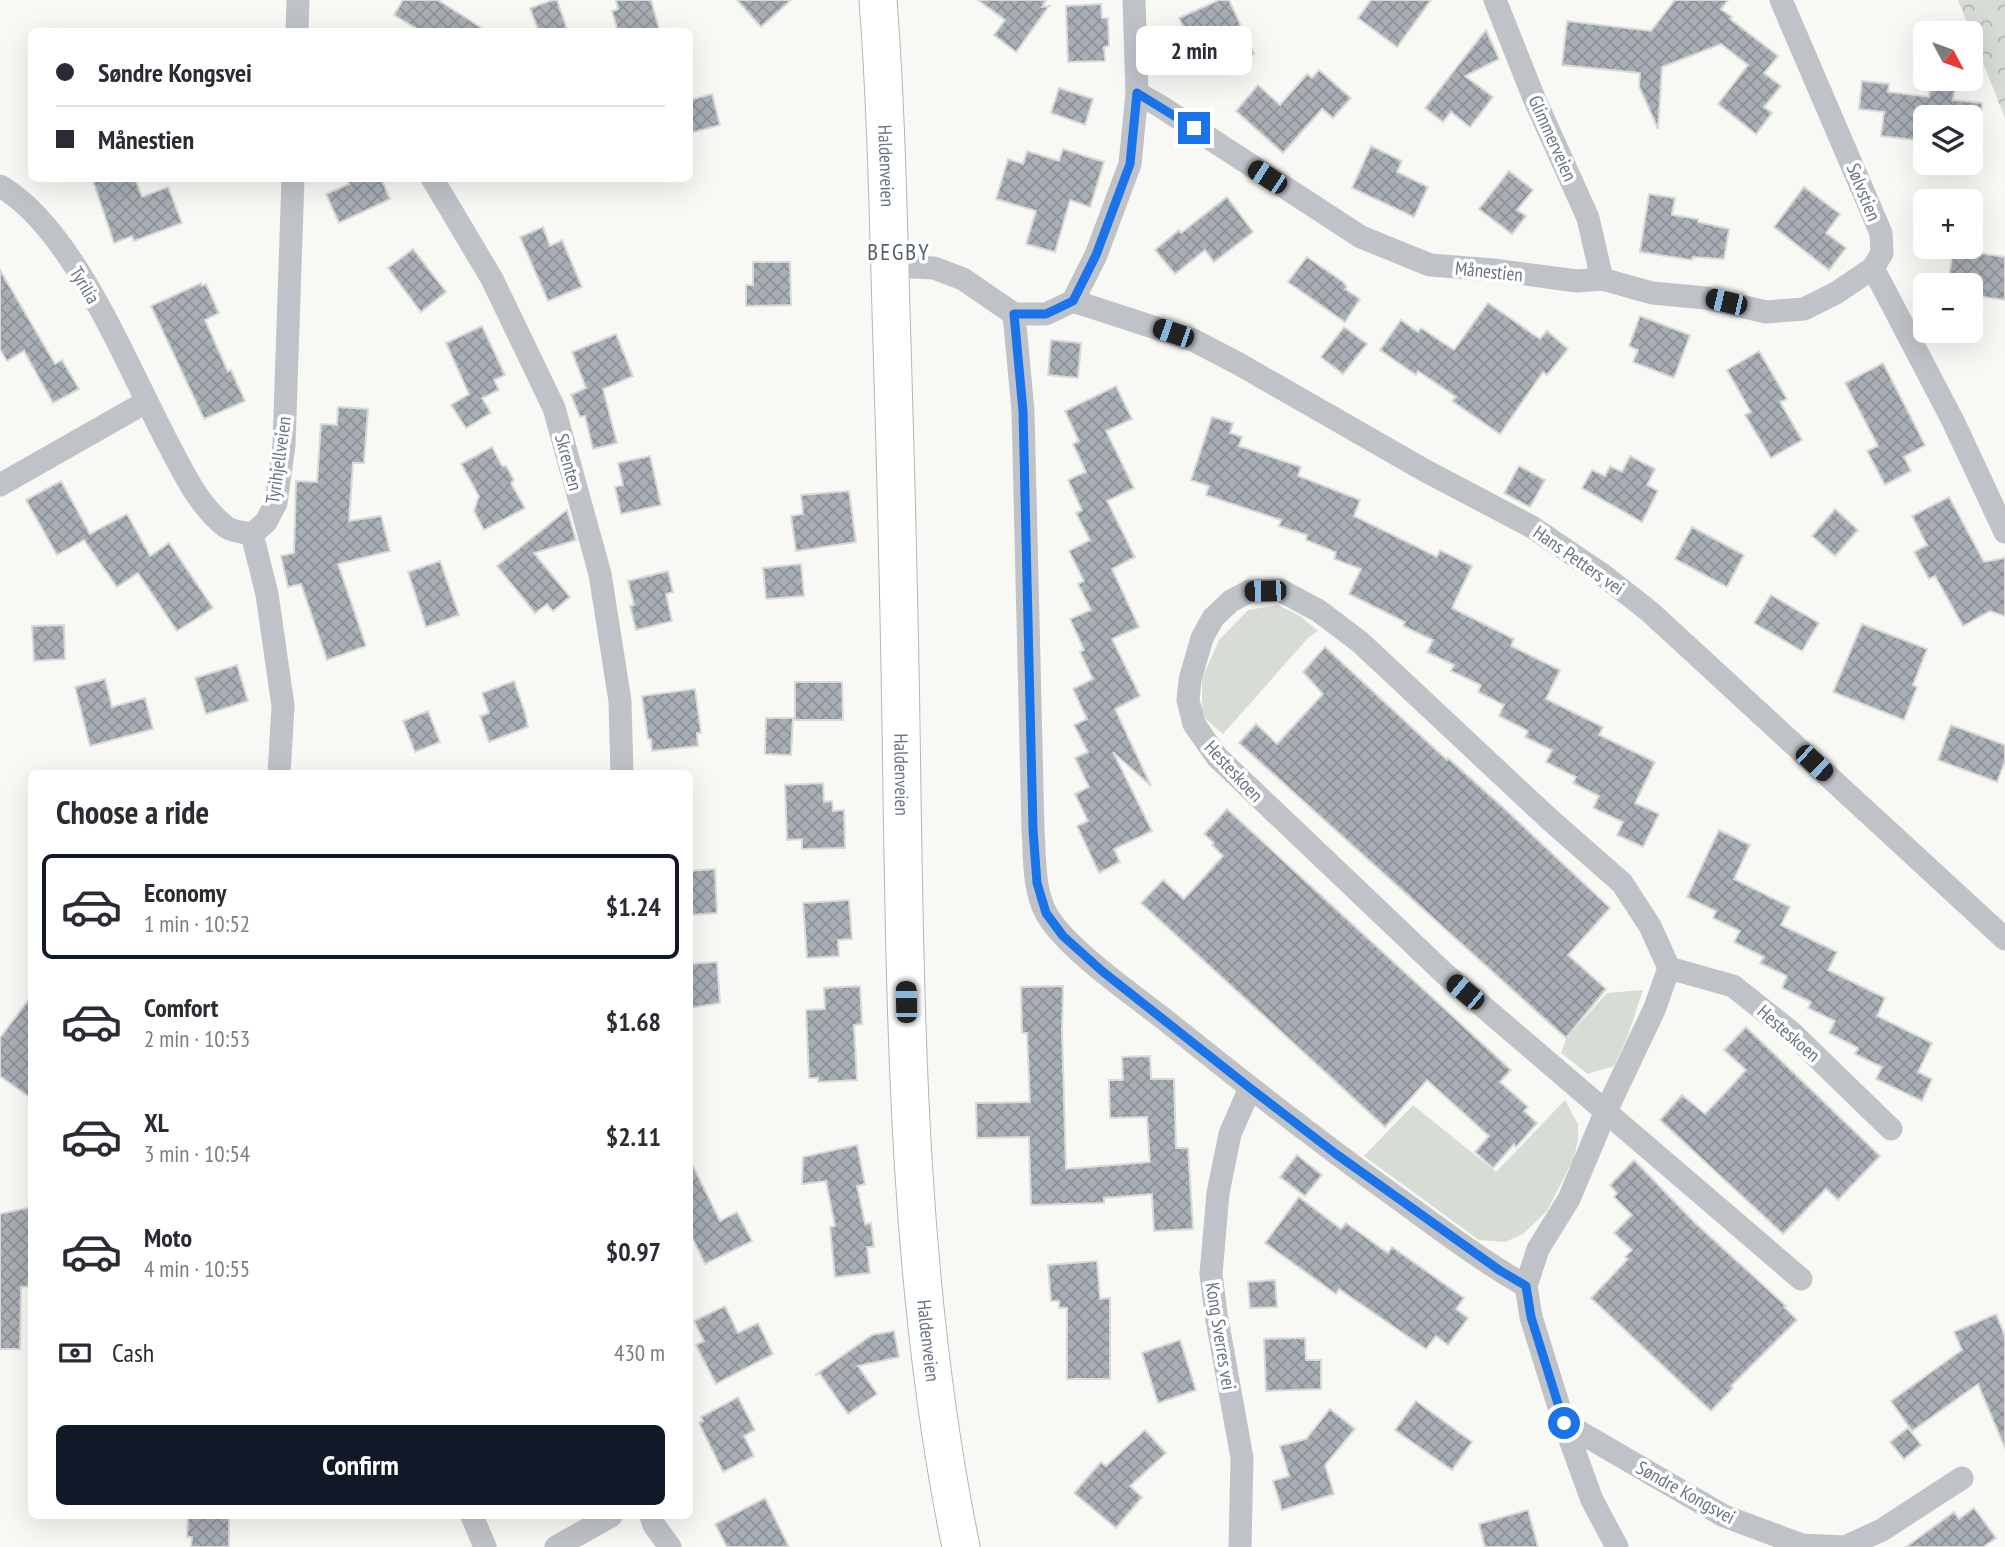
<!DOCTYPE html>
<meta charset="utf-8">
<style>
:root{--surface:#fff;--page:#f2f2f3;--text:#2b2b33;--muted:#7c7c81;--line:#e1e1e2;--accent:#111827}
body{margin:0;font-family:"PT Sans Narrow",sans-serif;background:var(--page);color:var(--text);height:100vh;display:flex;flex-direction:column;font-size:26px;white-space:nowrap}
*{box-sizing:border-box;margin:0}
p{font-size:23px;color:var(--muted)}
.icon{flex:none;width:38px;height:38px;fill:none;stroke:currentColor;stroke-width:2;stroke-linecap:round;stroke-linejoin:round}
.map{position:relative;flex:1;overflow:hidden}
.side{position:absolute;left:28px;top:770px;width:665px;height:749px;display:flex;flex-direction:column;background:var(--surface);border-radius:10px;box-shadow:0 7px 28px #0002}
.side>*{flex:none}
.guide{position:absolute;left:28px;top:28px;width:665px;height:154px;border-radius:10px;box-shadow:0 7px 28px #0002;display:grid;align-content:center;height:154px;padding:0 28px;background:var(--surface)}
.needle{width:46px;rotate:131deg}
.fabs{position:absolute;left:1913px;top:21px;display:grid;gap:14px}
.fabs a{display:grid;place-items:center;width:70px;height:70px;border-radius:10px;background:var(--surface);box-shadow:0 7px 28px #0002;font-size:35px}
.end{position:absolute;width:32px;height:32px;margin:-16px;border:9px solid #1a73e8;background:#fff;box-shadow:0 0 0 4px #fff}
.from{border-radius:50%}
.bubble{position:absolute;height:49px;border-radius:10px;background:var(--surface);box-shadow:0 7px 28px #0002;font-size:23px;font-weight:600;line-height:49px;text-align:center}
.car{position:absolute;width:21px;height:42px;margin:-21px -10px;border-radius:9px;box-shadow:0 0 5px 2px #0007;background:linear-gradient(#222 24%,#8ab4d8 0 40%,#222 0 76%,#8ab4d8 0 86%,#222 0)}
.guide b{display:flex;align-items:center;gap:24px;height:66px;font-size:26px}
.guide b+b{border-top:2px solid var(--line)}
.guide i{width:18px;height:18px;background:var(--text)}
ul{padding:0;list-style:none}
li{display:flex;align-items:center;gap:21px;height:105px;margin:0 14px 10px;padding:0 14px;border:4px solid transparent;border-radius:10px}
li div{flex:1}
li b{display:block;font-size:26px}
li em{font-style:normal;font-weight:600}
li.on{border-color:var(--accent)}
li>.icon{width:63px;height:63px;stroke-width:1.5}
h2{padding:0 28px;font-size:32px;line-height:84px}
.pay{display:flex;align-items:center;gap:18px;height:77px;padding:0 28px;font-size:26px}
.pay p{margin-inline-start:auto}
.button{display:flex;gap:14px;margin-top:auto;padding:14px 28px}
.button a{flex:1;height:80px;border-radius:10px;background:var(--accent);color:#fff;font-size:28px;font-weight:600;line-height:80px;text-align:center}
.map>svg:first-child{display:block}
.forest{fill:url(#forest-crowns)}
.park{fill:#d7dcd5}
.building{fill:url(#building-cross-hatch);stroke:#d9dad8;stroke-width:2}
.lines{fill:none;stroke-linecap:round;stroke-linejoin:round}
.primary-casing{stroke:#b3b7bb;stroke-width:39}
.street{stroke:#bfc3c7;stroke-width:23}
.primary{stroke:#fff;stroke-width:37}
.route{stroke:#1a73e8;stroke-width:9}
.labels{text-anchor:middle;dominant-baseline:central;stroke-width:7;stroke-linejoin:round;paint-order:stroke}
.street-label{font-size:19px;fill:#697684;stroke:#fff}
.quarter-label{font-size:23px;letter-spacing:2px;fill:#56606a;stroke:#fff}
</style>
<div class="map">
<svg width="2005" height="1547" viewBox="0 0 2005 1547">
<defs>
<pattern id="forest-crowns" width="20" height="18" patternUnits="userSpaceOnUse" patternTransform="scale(1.75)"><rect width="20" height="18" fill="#d7dcd5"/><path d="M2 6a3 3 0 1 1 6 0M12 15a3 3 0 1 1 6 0" fill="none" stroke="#b2b7b2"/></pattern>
<pattern id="building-cross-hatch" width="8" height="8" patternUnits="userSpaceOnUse" patternTransform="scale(1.75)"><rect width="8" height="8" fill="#a7aeb4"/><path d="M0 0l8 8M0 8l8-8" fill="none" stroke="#8c9298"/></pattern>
</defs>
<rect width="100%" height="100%" fill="#f8f8f5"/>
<path class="forest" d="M1958,0h47v118z"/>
<g class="park">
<path d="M1278,605l22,11 18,15 -9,6 -86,97 -21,-18v-37l17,-39 29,-30z"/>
<path d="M1643,990l-16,48 -13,28 -26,8 -27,-21 5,-14 41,-46z"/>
<path d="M1565,1100l13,24v15l-4,19 -27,53 -24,23 -18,8 -26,-2 -115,-84 49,-51 83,67z"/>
</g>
<g class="building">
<path d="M403,0h35l50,32h-66l-28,-17z"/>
<path d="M553,0h4l11,32h-29l-9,-24z"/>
<path d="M616,0h35l9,32h-42l-6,-21 6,-2z"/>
<path d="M737,0h54l-30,27z"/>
<path d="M978,0h68l-4,7 7,-1 -33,46 -22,-17 11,-15z"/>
<path d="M1219,0h10l25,54 -43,20 -8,-18 -5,2 -19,-40z"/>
<path d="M1371,0h60l-34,47 -39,-29z"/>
<path d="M1675,0h53l-7,9 11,8 -2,2 48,37 -14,17 17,13 -17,21 8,6 -16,21 -38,-30 30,-39 -27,-21 -59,23 -4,62 -19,-43 1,-13 -78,-8 5,-44 84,10z"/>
<path d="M1101,4l1,14h6l1,28 -5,1 1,14 -37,1 -2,-56z"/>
<path d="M1486,30l13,29 -34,17 28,21 -23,30 -19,-15 -8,10 -18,-14z"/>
<path d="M1319,70l32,28 -18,20 -11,-9 -39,44 -47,-42 22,-26 22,20 27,-31 5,4z"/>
<path d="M1862,81l27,3 -1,8 41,5 2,-14 24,3 -2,14 29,3 -1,14h-56v24l-44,-5 3,-24 -25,-3z"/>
<path d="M1059,88l34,11 -8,26 -34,-12z"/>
<path d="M712,94l8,31 -30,8v-33z"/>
<path d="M1371,146l31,15 -5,11 31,15 -14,30 -62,-29z"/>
<path d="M1063,149l41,13 -14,45 -20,-7 -15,52 -29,-8 10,-33 -40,-12 12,-40 15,5 4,-13 32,10z"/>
<path d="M1509,171l24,19 -16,20 9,6 -14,18 -33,-25z"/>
<path d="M92,178h43l7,19 26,-10 14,36 -48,18 -2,-5 -18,7z"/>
<path d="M346,178h35l9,21 -51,24 -13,-29 23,-10z"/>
<path d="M1804,187l36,27 -14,19 20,15 -17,22 -55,-43z"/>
<path d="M1649,194l26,4 -3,17 26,4v3l31,7 -5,30 -31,-2 -1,3 -52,-8z"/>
<path d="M1227,197l26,35 -39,30 -9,-12 -30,24 -20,-24 24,-20 2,3z"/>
<path d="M543,227l7,19 12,-6 20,47 -34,14 -28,-64z"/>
<path d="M413,249l33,43 -25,20 -33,-44z"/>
<path d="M1953,249l52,8v43l-35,-5v-10h-22z"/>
<path d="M1307,257l36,25 4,5 -2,2 15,10 -15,23 -57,-40z"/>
<path d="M753,262h37l1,43 -45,1v-21h7z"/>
<path d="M0,270l55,94 7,-4 17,29 -26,14 -29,-52 -17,10 -7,-12z"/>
<path d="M201,283l1,3 4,-2 13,29 -14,7 23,52 3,-2 14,31 -41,18 -53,-113z"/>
<path d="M1488,303l52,36 7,-8 21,18 -21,26 -4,-3 -43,62 -48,-33 4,-4 -38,-26 -2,4 -36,-25 21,-30 17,12 3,-4 33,22z"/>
<path d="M1640,316l50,19 -16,43 -41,-16 5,-12 -9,-4z"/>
<path d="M482,326l23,49 -11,5 5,10 -17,8 9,15 -25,15 -15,-23 18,-11 -23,-51z"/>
<path d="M1344,327l23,17 -24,30 -22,-17z"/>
<path d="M616,334l17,42 -30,13 14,54 -24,6 -8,-33 -5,1 -9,-22 15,-7 -14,-36z"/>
<path d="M1051,340l30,3 -3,35 -30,-3z"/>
<path d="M1759,351l28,48 -7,3 22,38 -31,18 -26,-43 6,-3 -24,-42z"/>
<path d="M1883,363l42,82 -21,12 7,14 -26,14 -18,-34 11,-5 -33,-63z"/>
<path d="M1116,386l16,33 -26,12 28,57 -27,13 28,56 -23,12 27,58 -27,12 28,57 -25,13 36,77 -38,-34 39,79 -38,18 6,13 -21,11 -22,-47 11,-5 -13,-27 14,-7 -14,-29 13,-6 -14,-27 13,-6 -14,-30 20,-10 -13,-27 4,-2 -14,-31 21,-9 -13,-26 6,-3 -15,-30 21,-11 -14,-27 6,-3 -14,-30 18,-8 -13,-28 6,-3 -14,-30z"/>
<path d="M338,407l30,2 -4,54h-11l-4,58 32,-5 9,35 -52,13 28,82 -39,14 -26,-76 -13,3 -7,-31 13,-3 2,-72 21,1 4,-58 16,1z"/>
<path d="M1212,417l21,6 -3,10 12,4 -3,9 62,21 -3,9 62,24 -6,16 83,41 3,-7 32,16 -20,42 62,31 -3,7 49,24 -14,29 57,28 -4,8 56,27 -20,41 24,11 -16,33 -26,-12 6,-13 -30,-14 6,-12 -26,-13 3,-6 -30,-15 6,-12 -27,-13 3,-6 -29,-15 5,-11 -26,-13 3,-7 -30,-14 3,-6 -27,-13 6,-12 -30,-14 2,-4 -56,-28 12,-25 -27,-10 2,-7 -30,-12 1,-5 -28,-9 2,-6 -75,-25 3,-9 -18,-6z"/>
<path d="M492,447l10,19h4l8,14 -3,3 14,25 -41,22 -10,-19 5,-15 -18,-32z"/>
<path d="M650,456l11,49 -40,9 -6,-27 8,-2 -5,-22z"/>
<path d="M1630,456l25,13 -8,16 11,6 -16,31 -60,-34 10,-18 13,6 5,-10 12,6z"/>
<path d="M1519,466l26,14 -15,27 -26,-14z"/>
<path d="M61,481l29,53 37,-20 23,42 19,-13 44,65 -36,23 -39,-58 -21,14 -33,-47 -27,15 -31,-55z"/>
<path d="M849,491l7,51 -60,9 -5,-35 12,-2 -2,-19z"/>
<path d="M1949,497l35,65 21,-4v58l-15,-5 -27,15 -28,-50 -6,3 -15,-27 13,-7 -15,-29z"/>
<path d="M1835,509l23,21 -23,26 -23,-20z"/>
<path d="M567,510l9,30 -42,13 36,44 -17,14 -6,-7 -12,9 -38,-47z"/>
<path d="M1692,527l52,28 -17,32 -52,-28z"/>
<path d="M440,561l19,54 -33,12 -18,-55z"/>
<path d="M801,564l3,32 -38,3 -3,-31z"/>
<path d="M668,571l5,21 -7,2 6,27 -36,9 -6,-24 4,-1 -6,-24z"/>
<path d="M1771,595l48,28 -17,28 -48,-28z"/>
<path d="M1862,624l65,25 -14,36 4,2 -13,33 -71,-28z"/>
<path d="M64,625l1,34 -31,2 -2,-35z"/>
<path d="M1325,647l122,113 1,-2 60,54 102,96 -42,47 38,34 -40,49 -327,-295 17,-19 21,20 46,-50 -20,-22z"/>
<path d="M237,665l11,36 -42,13 -11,-36z"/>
<path d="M105,679l7,28 33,-9 8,31 -63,17 -15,-59z"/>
<path d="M514,681l11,32 3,14 -39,15 -9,-26 9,-3 -7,-20z"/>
<path d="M795,682h47l1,38h-48z"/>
<path d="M695,689l6,44h-4l1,13 -46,5 -1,-12h-3l-6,-43z"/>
<path d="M428,711l12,31 -25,10 -12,-31z"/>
<path d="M766,718h27l-2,37 -26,-1z"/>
<path d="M1951,725l54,20v16l-8,21 -59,-22z"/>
<path d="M823,783l1,19 8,-1 1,10 11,-1 1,38 -43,1v-10l-15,1 -2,-55z"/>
<path d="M1227,809l284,261 -11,12 28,25 -4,4 13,12 -21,24 -2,-3 -21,24 -18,-16 14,-16 -62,-56 -42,47 -244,-224 22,-23 21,19 39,-43 -11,-11 2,-2 -10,-9z"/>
<path d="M1719,830l31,15 -16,34 56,28 -9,18 56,27 -9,18 57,28 -8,18 55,27 -14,29 14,7 -10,22 -46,-22 6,-12 -27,-13 3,-6 -29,-15 6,-12 -27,-13 3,-6 -29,-14 5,-12 -27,-13 4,-6 -30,-15 6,-11 -27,-13 3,-7 -29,-14z"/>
<path d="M715,869l2,44 -27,2v-44z"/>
<path d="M849,900l3,39 -14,1 1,16 -32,2 -4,-55z"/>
<path d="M717,962l3,41 -30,5v-44z"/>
<path d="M860,986l2,38 -8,1 3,55 -39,2v-4h-9l-3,-68 19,-1 -1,-21z"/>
<path d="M1063,986l-1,46 4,137 84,-7 -3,-45 -37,1 -1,-38h14l-1,-23 28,-1 1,23h23l2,69h12l5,81 -39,2 -2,-37 -48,4v5l-73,2 -2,-68 -52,1 -1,-35 54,-1 -3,-69h-5l-1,-46z"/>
<path d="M32,995v104l-32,-23v-38z"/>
<path d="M1746,1027l134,129 -42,44 -12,-11 -43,45 -123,-114 22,-25 23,19 21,-22 20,-22 -22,-20z"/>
<path d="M857,1145l8,39 -8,2 8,38 6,-1 3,24h-7l3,26 -35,4 -5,-50 5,-1 -9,-45 -24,3 1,-27z"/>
<path d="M1297,1155l25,20 -17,21 -25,-19z"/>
<path d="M690,1160l30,61 17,-9 15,29 -47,23 -15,-31z"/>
<path d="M1634,1160l60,62 92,84 -2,1 13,13 -66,66 2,2 -22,23 -120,-113 37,-39 -3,-2 7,-7 -18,-17 18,-18 -18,-18 3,-4 -7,-8z"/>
<path d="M1299,1197l42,32 5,-6 42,30 4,-6 72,51 -8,11 12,9 -20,27 -12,-9 -10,13 -87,-60 -3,5 -71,-51z"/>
<path d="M32,1207v79l-11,1 -1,62h-20v-135z"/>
<path d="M1097,1261l3,38 10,-1v81h-43v-71h-8v-7h-8l-3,-36z"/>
<path d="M1275,1280l2,27 -27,1 -2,-26z"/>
<path d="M725,1306l13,27 20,-10 15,31 -57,30 -20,-39 8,-4 -10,-20z"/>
<path d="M1996,1314l9,22v112l-27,-64 -66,47 -21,-30 71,-51 -8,-18z"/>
<path d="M894,1331l5,26 -41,9 19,28 -29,20 -28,-40 -5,1 57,-40z"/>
<path d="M1305,1338l1,22h15v29l-55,2 -2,-52z"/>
<path d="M1180,1340l16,50 -38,13 -16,-50z"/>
<path d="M738,1397l17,33 -11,6 10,20 -31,16 -24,-49 4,-2 -2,-4z"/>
<path d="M1416,1401l56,41 -20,28 -57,-40z"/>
<path d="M1330,1409l25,20 -30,36 9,29 -52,16 -9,-29 16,-5 -9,-30 26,-7z"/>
<path d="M1908,1428l13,17 -17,14 -14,-17z"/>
<path d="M1145,1430l21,23 -36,33 12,11 -26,31 -42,-35 27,-31 5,4z"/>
<path d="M765,1498l24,49h-62l-12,-23z"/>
<path d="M1974,1508l22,30 -13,9h-77l48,-35 5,7z"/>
<path d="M1528,1510l10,37h-53l-6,-23z"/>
<path d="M188,1516h41v31h-38l1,-10h-5z"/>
</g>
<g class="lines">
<g class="primary-casing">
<g id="primary">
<path id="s1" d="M878,0c8,104 10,207 13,311 5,162 9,322 11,484 4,251 8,505 59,752"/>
</g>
</g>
<g class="street">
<path d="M1495,0l39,98 54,120 14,61"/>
<path d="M297,32l1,-32"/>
<path d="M1137,93l23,13 201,131 69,28 64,5 83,11 25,-2 50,14 54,5 60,14 38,-3 32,-16 37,-25 9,-15 -1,-20 -100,-233"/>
<path d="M432,178l60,101 62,129 46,166 20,127 2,73"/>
<path d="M0,186c76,44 129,186 171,263 14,27 30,59 55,78 7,5 18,5 26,7"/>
<path d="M890,266l44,2 29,11 51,35h32l27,-13 23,-46 34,-91 7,-71 -3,-93"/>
<path d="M1873,268l80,153 52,111"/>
<path d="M1073,301l120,39 46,24 185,106 108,57 71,48 46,36 356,328"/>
<path d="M1014,314l9,97 10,419c2,26 0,59 13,83 19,35 86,81 118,106 77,62 155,123 236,181 41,30 82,61 126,86"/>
<path d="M0,485l146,-83"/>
<path d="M252,534l14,-12 10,-19 8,-58 9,-267"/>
<path d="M252,534l15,60 16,112 -4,68"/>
<path d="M1669,968l-19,-42 -28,-43 -74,-65 -188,-176 -41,-31 -39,-21 -30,1 -19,10 -18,17 -11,20 -12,42 -2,20 6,24 23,33 228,217 356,305"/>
<path d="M1564,1423l160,93 78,29 43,2 37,-17 80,-52"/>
<path d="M472,1516l13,31"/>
<path d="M651,1516l3,9 16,22"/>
<path d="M556,1547l55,-31"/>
<path d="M1240,1547l2,-89 -26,-144 -5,-40 7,-81 12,-59 20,-46"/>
<path d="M1617,1547l-25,-47 -28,-77 -33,-106 -5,-31 12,-37 31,-50 37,-88 48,-101 15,-42 64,18 58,46 100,97"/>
</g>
<use href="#primary" class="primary"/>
</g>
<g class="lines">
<path class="route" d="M1194,128l-57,-35 -7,71 -34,91 -23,46 -27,13h-32l9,97 10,419 4,53 9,30 17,23 39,35 148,117 86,66 163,116 27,16 5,31 33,106"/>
</g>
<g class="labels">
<g class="street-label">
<text transform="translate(1553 138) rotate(66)">Glimmerveien</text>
<text stroke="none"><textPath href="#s1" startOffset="166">Haldenveien</textPath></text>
<text transform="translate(1864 192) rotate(68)">Sølvstien</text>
<text transform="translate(1489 271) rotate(6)">Månestien</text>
<text transform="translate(85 285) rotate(59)">Tyrilia</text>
<text transform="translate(278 460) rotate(-82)">Tyrihjellveien</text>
<text transform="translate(569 462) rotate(75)">Skrenten</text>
<text transform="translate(1579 560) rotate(35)">Hans Petters vei</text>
<text transform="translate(1234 771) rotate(47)">Hesteskoen</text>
<text stroke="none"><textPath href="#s1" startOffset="775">Haldenveien</textPath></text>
<text transform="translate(1789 1033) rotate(41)">Hesteskoen</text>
<text transform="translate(1221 1336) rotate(81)">Kong Sverres vei</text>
<text stroke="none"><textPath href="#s1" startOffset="1342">Haldenveien</textPath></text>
<text transform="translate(1686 1492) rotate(29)">Søndre Kongsvei</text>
</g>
<g class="quarter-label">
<text x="899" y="251">BEGBY</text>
</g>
</g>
</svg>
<div class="fabs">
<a><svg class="needle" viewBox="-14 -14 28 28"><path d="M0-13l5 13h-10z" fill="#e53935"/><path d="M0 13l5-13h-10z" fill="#7c7c81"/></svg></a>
<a><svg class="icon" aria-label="layers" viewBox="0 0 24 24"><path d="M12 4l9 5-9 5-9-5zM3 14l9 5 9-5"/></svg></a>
<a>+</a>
<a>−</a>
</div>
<i class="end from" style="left:1564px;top:1423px"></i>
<i class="end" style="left:1194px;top:128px"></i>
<div class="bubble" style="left:1136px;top:26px;width:116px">2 min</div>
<i class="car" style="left:1267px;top:177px;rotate:303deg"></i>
<i class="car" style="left:1726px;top:302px;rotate:283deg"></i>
<i class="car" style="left:1173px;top:333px;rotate:289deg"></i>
<i class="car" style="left:1265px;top:591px;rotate:269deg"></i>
<i class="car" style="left:1814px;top:763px;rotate:133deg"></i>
<i class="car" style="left:1465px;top:992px;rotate:310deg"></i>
<i class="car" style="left:906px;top:1002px;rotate:359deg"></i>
<div class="guide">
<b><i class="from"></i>Søndre Kongsvei</b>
<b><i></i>Månestien</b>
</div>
<section class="side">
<h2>Choose a ride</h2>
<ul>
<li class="on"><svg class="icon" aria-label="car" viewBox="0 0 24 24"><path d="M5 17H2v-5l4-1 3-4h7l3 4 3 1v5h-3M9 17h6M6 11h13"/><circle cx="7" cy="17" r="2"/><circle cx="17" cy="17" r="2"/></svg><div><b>Economy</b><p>1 min · 10:52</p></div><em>$1.24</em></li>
<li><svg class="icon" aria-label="car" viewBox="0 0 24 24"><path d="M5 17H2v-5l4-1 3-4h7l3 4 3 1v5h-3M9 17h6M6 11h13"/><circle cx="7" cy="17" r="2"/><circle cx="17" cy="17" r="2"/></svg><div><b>Comfort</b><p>2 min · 10:53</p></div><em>$1.68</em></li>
<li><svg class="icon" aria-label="car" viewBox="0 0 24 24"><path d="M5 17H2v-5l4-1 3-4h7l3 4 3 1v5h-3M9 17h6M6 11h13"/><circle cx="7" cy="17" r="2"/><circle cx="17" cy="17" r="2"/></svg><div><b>XL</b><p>3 min · 10:54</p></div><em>$2.11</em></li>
<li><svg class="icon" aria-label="car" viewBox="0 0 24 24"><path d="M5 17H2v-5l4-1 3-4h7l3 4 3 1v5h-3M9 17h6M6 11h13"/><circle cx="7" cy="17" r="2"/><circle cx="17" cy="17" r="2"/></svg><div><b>Moto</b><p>4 min · 10:55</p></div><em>$0.97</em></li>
</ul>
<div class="pay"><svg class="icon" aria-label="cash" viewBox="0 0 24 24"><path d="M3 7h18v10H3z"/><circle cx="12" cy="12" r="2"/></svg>Cash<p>430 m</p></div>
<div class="button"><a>Confirm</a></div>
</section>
</div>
